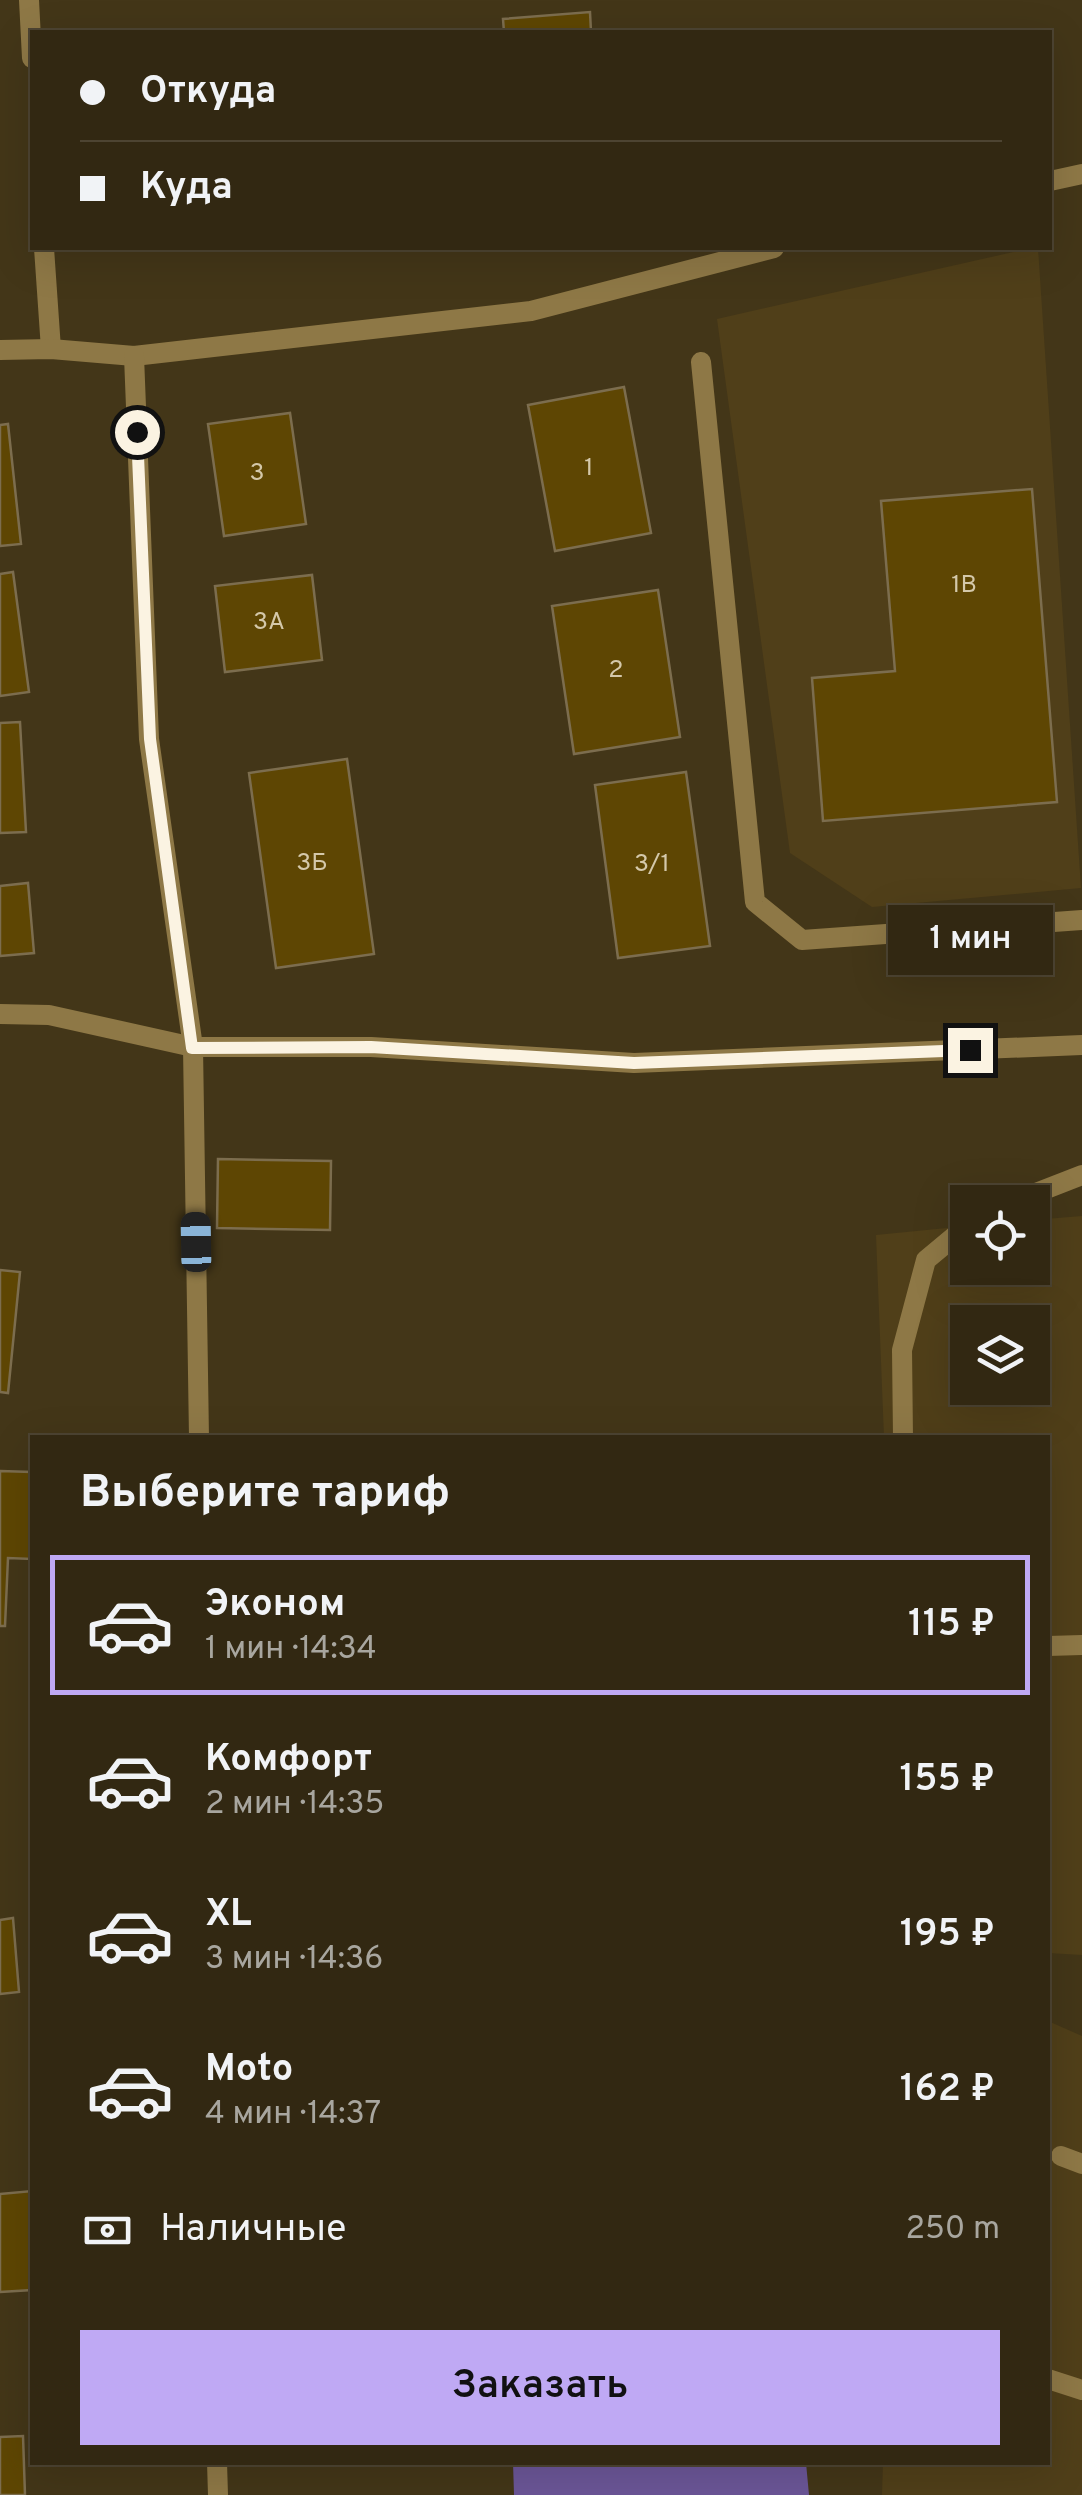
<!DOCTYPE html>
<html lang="ru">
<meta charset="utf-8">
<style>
:root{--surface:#322812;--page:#3a301b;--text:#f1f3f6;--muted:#a8a69f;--line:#4d4432;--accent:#bfa9f4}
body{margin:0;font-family:Overpass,sans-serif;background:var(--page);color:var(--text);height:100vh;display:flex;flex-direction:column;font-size:38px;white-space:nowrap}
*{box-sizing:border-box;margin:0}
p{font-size:32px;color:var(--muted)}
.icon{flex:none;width:55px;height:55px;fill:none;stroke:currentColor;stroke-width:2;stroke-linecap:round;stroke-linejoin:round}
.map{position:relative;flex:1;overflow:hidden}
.drawer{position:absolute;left:30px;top:1435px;width:1020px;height:1030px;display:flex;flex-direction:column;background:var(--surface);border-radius:0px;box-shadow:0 10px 40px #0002,0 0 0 2px var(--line)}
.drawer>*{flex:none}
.guide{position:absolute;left:30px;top:30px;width:1022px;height:220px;border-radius:0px;box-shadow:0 10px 40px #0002,0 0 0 2px var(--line);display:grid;align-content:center;height:220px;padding:0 50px;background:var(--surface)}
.buttons{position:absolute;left:950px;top:1185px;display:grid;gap:20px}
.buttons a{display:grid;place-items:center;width:100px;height:100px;border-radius:0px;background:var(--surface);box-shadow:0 10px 40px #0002,0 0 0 2px var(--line);font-size:50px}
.end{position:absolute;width:45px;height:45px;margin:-22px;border:12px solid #fbf3e2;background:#111;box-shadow:0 0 0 5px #111}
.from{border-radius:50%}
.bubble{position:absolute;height:70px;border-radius:0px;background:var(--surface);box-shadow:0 10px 40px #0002,0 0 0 2px var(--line);font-size:32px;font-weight:600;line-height:70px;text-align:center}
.car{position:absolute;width:30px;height:60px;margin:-30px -15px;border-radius:12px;box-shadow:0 0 8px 2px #0007;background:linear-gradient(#222 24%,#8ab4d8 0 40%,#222 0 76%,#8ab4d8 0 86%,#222 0)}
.guide b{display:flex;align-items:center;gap:35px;height:95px;font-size:38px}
.guide b+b{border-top:2px solid var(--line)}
.guide i{width:25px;height:25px;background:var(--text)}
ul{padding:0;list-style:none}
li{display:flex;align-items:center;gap:30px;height:140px;margin:0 20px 15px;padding:0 30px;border:5px solid transparent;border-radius:0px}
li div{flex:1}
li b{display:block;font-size:38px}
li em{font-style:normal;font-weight:600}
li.active{border-color:var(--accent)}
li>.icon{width:90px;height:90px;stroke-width:1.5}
h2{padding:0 50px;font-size:45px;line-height:120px}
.pay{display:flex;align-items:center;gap:25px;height:110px;padding:0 50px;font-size:38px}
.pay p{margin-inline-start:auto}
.cta{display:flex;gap:20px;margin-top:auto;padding:20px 50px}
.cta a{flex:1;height:115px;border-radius:0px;background:var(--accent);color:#111;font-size:40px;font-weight:600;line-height:115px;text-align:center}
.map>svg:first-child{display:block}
.built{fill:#503f19;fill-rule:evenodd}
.forest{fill:#6b5697}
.building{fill:#5e4603;stroke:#7c6d4e;stroke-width:2.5}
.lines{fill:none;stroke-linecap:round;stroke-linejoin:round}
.lane{stroke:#8e7846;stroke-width:20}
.street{stroke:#8e7846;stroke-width:20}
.route{stroke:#fbf3e2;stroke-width:12}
.labels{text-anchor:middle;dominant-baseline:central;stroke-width:8;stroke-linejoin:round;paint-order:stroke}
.number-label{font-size:25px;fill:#d4c8aa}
</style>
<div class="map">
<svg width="1082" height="2495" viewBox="0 0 1082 2495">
<rect width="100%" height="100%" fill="#433618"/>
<g class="built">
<path d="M1031,248h7l43,640 -209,19 -82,-54 -73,-534z"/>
<path d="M1082,1216v739l-34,-2v-515l-164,-1 -8,-202 91,-9 1,42h64l1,-48zM968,1322h64v66h-64z"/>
<path d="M1048,2021l34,15v459h-200l1,-32 165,-1z"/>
</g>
<path class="forest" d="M513,2463h293l3,32h-295z"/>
<g class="building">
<path d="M590,12l1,20h-87l-1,-13z"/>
<path d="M624,387l27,146 -96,18 -27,-146z"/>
<path d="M290,413l16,111 -82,12 -16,-112z"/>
<path d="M8,424l13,120 -21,2v-121z"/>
<path d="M1032,489l25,313 -234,19 -11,-143 83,-7 -14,-170z"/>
<path d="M13,572l16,120 -29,4v-122z"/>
<path d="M312,575l10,85 -97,12 -10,-86z"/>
<path d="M658,590l22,147 -106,17 -22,-148z"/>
<path d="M20,722l6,110 -26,1v-110z"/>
<path d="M347,759l27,195 -98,14 -27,-195z"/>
<path d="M686,772l24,174 -92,12 -23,-173z"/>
<path d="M28,883l6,70 -34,3v-70z"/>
<path d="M218,1159l113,2 -1,69 -113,-2z"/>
<path d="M0,1270l20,2 -12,121 -8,-1z"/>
<path d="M0,1471l32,1v87l-24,-1 -3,68h-5z"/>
<path d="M13,1918l6,74 -19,2v-74z"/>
<path d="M32,2191v99l-32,2v-98z"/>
<path d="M23,2436l2,59h-25v-58z"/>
</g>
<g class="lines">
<g class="lane">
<path d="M29,0l3,58"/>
<path d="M44,248l7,101"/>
<path d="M701,362l54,540 47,38 280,-20"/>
<path d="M1013,1202l69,-27"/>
<path d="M903,1438l-1,-88 24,-90 42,-35"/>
<path d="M1048,1646l34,-1"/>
<path d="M1061,2156l21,8"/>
</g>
<g class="street">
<path d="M1050,181l32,-7"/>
<path d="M0,350l51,-1 83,7 397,-45 243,-63"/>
<path d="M134,356l15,383 44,308 6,391"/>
<path d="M0,1014l49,1 144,32h178l263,16 448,-18"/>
<path d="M1048,2379l34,11"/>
<path d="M217,2462l1,33"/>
</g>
</g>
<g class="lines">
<path class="route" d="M137,432l13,307 42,309 179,-1 263,16 336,-13"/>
</g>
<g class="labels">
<g class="number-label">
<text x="589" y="469">1</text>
<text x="257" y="474">3</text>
<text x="964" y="586">1В</text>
<text x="269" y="623">3А</text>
<text x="616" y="671">2</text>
<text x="312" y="864">3Б</text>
<text x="652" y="865">3/1</text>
</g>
</g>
</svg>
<div class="buttons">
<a><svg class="icon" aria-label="locate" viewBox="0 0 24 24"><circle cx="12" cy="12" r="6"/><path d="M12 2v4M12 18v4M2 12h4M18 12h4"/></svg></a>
<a><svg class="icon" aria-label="layers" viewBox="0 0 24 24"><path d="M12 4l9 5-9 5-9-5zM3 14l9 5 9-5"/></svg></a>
</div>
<i class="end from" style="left:137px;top:432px"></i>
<i class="end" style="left:970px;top:1050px"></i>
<div class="bubble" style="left:888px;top:905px;width:165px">1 мин</div>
<i class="car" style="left:196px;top:1242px;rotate:359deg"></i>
<div class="guide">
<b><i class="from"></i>Откуда</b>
<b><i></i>Куда</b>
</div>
<section class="drawer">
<h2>Выберите тариф</h2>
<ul>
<li class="active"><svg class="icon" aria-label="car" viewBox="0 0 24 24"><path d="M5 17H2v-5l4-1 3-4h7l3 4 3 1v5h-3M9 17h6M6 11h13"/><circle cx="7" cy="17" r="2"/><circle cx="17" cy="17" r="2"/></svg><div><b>Эконом</b><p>1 мин · 14:34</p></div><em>115 ₽</em></li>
<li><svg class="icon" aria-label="car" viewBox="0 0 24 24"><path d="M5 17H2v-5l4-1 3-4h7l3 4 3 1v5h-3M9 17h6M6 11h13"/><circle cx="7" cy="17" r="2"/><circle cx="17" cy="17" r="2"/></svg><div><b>Комфорт</b><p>2 мин · 14:35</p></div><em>155 ₽</em></li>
<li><svg class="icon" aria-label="car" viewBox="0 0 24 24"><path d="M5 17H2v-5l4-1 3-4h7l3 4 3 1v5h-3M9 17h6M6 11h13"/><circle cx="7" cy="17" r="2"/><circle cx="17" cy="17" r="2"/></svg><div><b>XL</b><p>3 мин · 14:36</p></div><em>195 ₽</em></li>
<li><svg class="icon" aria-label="car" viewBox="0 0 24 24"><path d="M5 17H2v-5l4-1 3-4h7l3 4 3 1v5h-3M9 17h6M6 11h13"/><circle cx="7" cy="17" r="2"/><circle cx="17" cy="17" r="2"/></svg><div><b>Moto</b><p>4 мин · 14:37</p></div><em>162 ₽</em></li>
</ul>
<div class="pay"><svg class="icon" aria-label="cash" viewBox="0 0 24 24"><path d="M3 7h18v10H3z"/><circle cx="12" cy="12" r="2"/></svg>Наличные<p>250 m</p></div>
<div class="cta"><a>Заказать</a></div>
</section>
</div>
